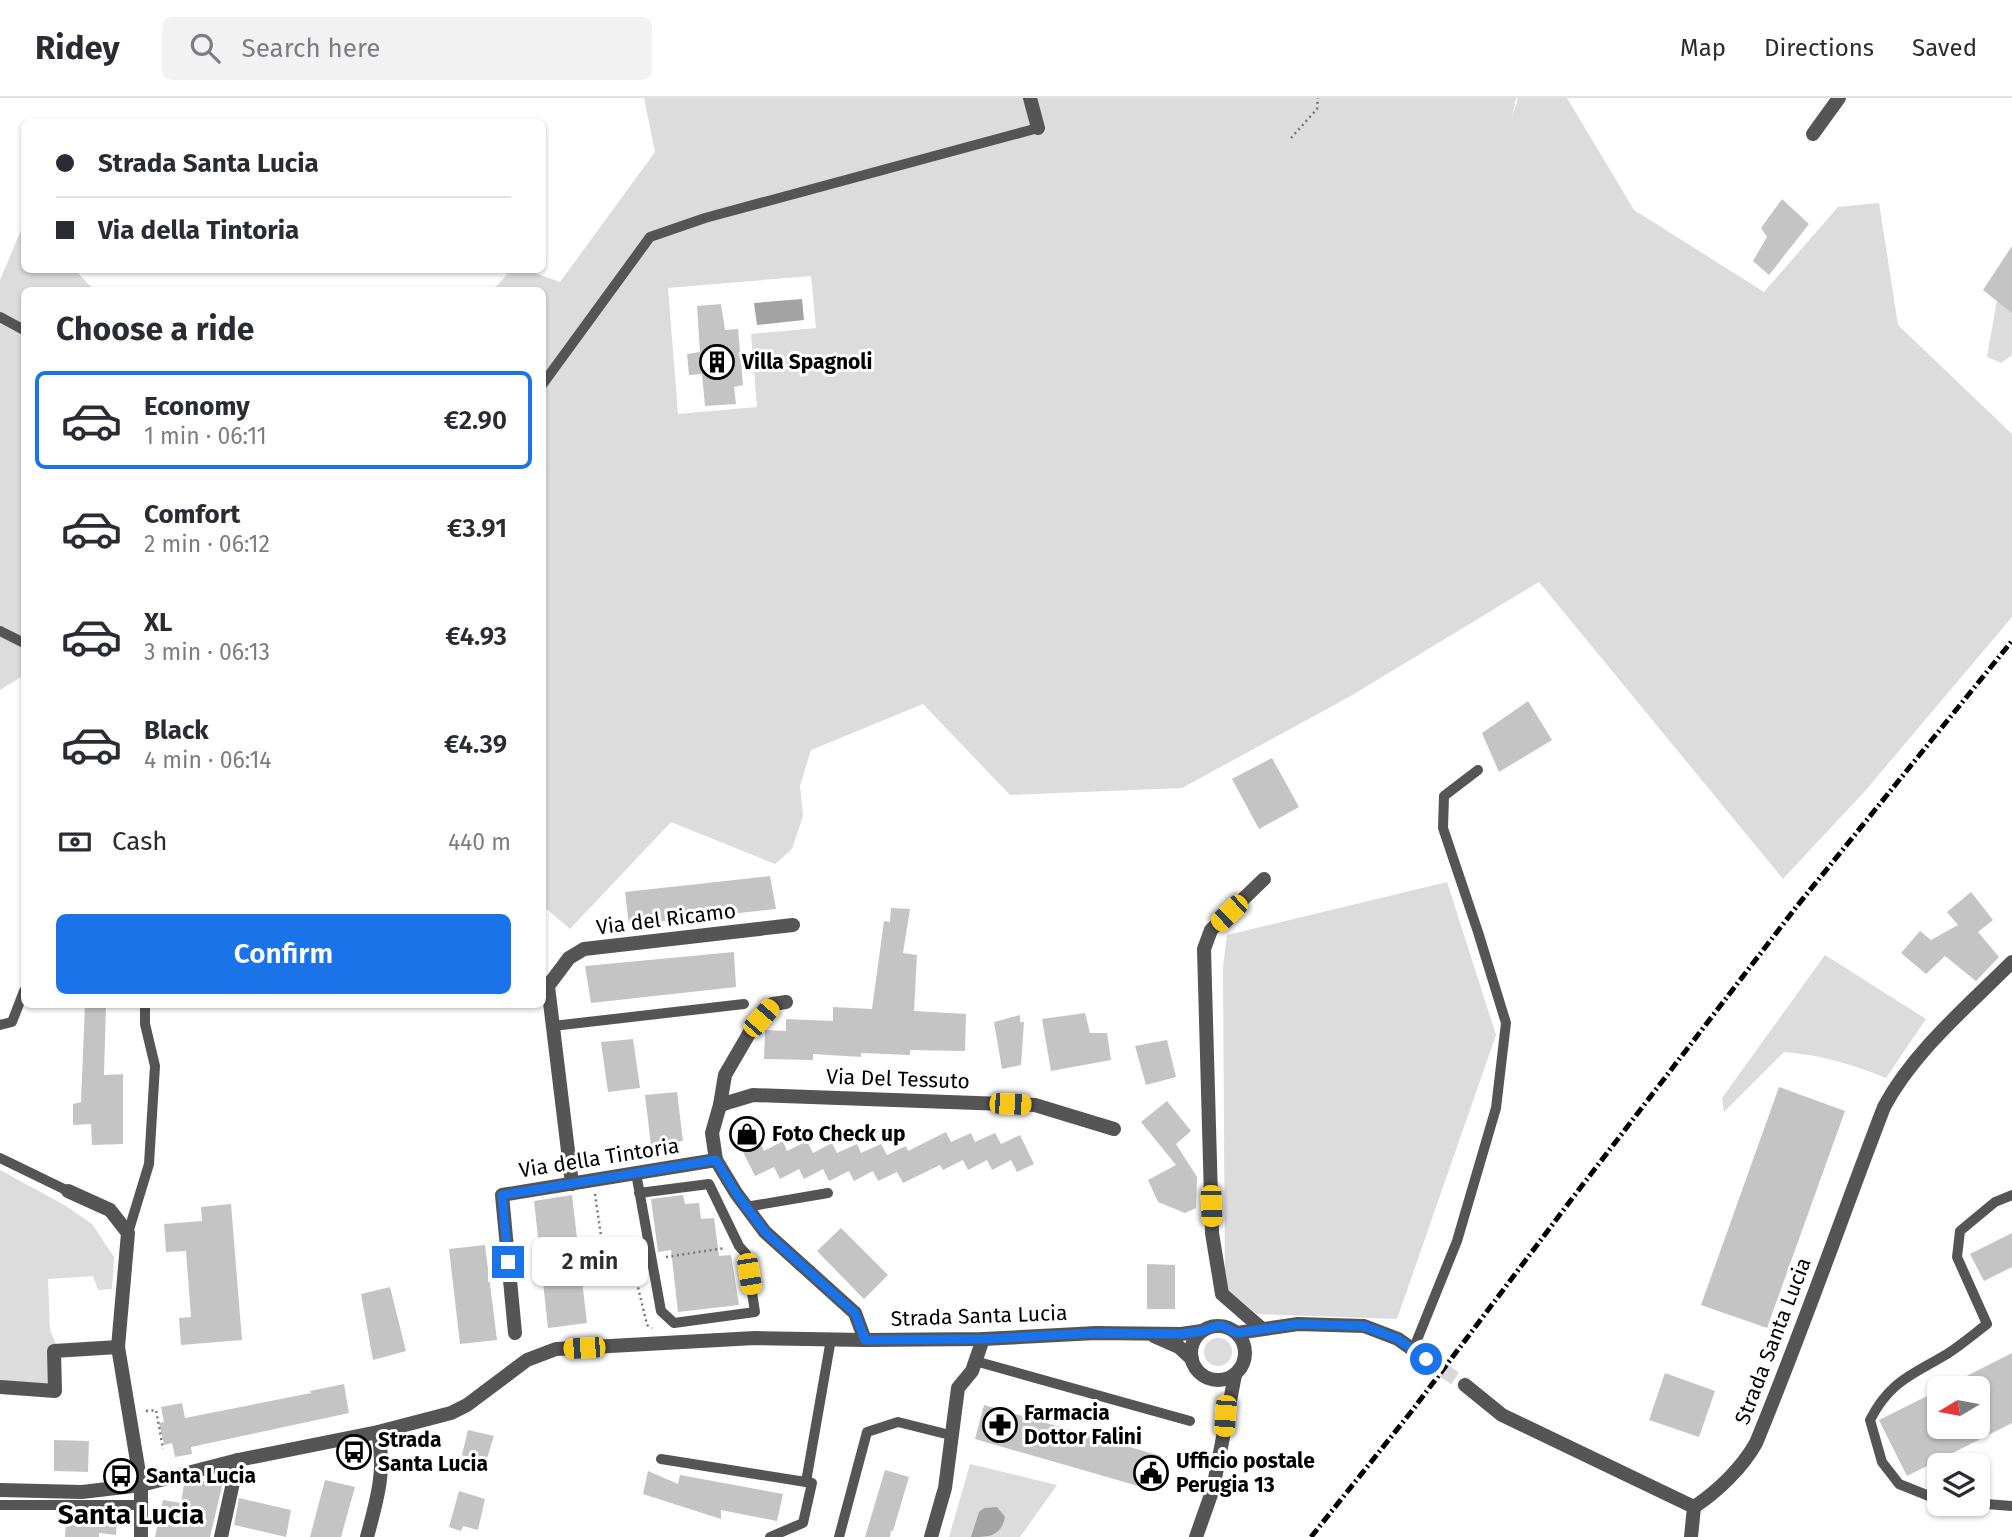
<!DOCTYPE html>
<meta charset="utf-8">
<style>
:root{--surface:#fff;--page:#f2f2f3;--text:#2b2b33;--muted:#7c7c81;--line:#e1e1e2;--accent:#1a73e8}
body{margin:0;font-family:"Fira Sans",sans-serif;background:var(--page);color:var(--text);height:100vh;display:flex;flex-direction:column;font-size:26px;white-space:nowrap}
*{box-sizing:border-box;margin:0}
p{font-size:23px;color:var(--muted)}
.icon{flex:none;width:38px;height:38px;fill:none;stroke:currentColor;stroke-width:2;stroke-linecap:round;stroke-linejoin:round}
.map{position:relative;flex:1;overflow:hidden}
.sheet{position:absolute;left:21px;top:189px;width:525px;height:721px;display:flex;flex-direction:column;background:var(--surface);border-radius:10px;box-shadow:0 2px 5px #0004}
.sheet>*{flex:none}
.top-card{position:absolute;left:21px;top:21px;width:525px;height:154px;border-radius:10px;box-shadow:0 2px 5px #0004;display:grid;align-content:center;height:154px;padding:0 35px;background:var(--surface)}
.needle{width:46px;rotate:260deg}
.buttons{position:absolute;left:1927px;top:1278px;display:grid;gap:14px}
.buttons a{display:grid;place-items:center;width:63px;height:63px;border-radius:10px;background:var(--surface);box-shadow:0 2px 5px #0004;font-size:35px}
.end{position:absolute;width:32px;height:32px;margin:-16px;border:9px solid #1a73e8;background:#fff;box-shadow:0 0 0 4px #fff}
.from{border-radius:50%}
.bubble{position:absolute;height:49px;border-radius:10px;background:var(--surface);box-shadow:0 2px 5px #0004;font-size:23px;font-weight:600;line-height:49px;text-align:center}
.car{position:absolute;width:21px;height:42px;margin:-21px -10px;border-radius:9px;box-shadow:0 0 5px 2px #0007;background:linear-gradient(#f5c518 24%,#345 0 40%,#f5c518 0 76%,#345 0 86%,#f5c518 0)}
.top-card b{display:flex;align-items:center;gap:24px;height:66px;font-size:26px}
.top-card b+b{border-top:2px solid var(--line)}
.top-card i{width:18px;height:18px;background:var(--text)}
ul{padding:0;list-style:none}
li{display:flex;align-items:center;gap:21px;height:98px;margin:0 14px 10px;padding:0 21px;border:4px solid transparent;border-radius:10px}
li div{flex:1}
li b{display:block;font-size:26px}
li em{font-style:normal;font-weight:600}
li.on{border-color:var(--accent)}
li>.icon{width:63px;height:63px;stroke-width:1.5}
h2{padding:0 35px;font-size:32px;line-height:84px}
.pay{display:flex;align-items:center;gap:18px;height:77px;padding:0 35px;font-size:26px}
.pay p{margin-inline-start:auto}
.cta{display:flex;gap:14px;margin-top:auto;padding:14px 35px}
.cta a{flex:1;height:80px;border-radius:10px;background:var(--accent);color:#fff;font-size:28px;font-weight:600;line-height:80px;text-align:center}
header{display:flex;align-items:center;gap:42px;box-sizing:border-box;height:98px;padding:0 35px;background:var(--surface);border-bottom:2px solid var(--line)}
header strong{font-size:33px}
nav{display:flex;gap:38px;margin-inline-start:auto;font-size:24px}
.search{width:490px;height:63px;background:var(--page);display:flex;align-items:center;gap:18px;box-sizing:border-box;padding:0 24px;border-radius:10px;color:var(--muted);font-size:26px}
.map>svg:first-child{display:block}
.green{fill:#dcdcdc;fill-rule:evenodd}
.water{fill:#a3a3a3}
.building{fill:#c4c4c4}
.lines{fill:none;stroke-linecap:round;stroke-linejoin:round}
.tertiary-tunnel{stroke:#d9d9d9;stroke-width:14;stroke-dasharray:14 7;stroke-linecap:butt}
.path{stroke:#777;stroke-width:2.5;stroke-dasharray:2 3.5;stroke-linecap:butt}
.service{stroke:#555;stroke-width:10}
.pedestrian{stroke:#555;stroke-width:14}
.minor{stroke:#555;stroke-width:14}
.tertiary{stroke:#555;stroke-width:14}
.rail{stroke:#000;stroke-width:5;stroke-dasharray:10 3.5 2 3.5;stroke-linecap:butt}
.route{stroke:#1a73e8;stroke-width:9}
.labels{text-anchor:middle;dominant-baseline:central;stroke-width:6;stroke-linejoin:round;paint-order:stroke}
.poi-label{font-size:21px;font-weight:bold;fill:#000;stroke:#fff;text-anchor:start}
.street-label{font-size:21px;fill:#000;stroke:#fff}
.district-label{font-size:28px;font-weight:bold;fill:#000;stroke:#fff}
</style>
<header>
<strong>Ridey</strong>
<div class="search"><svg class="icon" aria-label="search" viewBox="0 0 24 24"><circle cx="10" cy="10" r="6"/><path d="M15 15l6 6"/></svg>Search here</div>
<nav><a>Map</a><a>Directions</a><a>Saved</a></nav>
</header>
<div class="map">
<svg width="2012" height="1439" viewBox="0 0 2012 1439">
<rect width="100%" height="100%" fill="#fff"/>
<g class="green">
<path d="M644,0h872l-4,20 6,-20h49l67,112 130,82 74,-85 41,-4 19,122 114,109v183l-147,174 -82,88 -244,-297 -190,115 -167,91 -172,7 -87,-91 -112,46 -11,36 3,30 -11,33 -17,15 -104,-42 -101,107 -28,-24v-615h-49l18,-20h15l34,12 95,-130zM811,178l5,52 -65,6 6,73 -79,7 -10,-126z"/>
<path d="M24,125v47h51l19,20h-70v385l-24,15v-410z"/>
<path d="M2012,200v57l-11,8 -14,-6 10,-57z"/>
<path d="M1447,784l49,153 -99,284 -140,-5 -32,-26 -2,-321 4,-32z"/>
<path d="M1825,857l101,64 -40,59c-34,-14 -65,-23 -102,-26l-60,60 -2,-14z"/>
<path d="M0,1072l66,36 26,18 22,33 -2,32 -14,1 -5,-14 -45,3 2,51 7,16 -5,41 -52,-3z"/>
<circle cx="1218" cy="1254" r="14"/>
<path d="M970,1366l87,21 -37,52h-71z"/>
</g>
<g class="water">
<path d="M802,201l2,21 -47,5 -3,-22z"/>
<path d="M997,1409l8,10c-4,20 -17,20 -34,20l8,-25 5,-4z"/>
</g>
<g class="building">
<path d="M1782,101l27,25 -40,51 -16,-14 14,-24 -6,-9z"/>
<path d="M2012,148v67l-29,-23z"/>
<path d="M721,206l4,26 13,-1 5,56 -9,2 2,17 -31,2 -3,-32 -13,1 -2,-21 13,-2 -3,-46z"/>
<path d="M1528,603l24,39 -53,32 -17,-39z"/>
<path d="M1272,660l27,49 -40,22 -27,-50z"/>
<path d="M770,778l6,33 -147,16 -4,-33z"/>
<path d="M1971,794l22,28 -15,12 21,25 -23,24 -31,-25 -19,18 -25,-21 19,-22 11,9 27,-15 -11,-13z"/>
<path d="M891,810l19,1 -7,44 14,2 -3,56 52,3 -1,37 -55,-1v5l-49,-2v4l-48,-3v6l-49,-1 1,-29 21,1v-12l47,2v-14l39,2 12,-88 6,1z"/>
<path d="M734,854l2,35 -145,16 -6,-37z"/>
<path d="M85,906h21l-2,71 19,-1v70l-31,1 -1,-21 -18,1v-21l8,-2z"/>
<path d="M1085,915l5,20h17l4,27 -60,11 -9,-52z"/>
<path d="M1020,917v7h4l-3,43 -19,4 -8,-47z"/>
<path d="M633,941l7,49 -32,4 -7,-50z"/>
<path d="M1167,942l9,37 -30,8 -11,-39z"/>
<path d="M1779,989l66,24 -78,217 -66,-23z"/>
<path d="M677,994l6,49 -32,4 -6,-50z"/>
<path d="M1167,1003l24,30 -15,13 21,33 -1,31 -11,5 -27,-11 -10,-22 28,-15 -35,-43z"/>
<path d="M946,1034l5,10 20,-9 4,9 20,-9 6,11 19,-9 14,29 -17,8 -6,-12 -19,10 -5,-10 -19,10 -5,-10 -20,10 -3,-5 -37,18 -6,-11 -19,9 -5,-10 -19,10 -5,-10 -20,10 -6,-12 -19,10 -5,-10 -19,10 -6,-12 -19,9 -14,-28 17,-9 6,12 19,-10 4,10 20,-10 6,12 19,-10 5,10 20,-9 4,9 20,-9 6,11 19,-9 2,5z"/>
<path d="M572,1097l15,128 -39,5 -14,-127z"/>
<path d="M683,1097l2,9 14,-1 2,16 13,-1 5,38 12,-1 8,50 -61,7 -7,-62 -13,2 -7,-53z"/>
<path d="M231,1106l11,136 -61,5 -2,-27 12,-1 -5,-66 -20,1 -2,-28 38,-3 -1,-14z"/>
<path d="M841,1130l47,47 -24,24 -47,-48z"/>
<path d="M2012,1135v34l-28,14 -14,-27z"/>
<path d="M485,1147l12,95 -37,4 -11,-95z"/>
<path d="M1147,1166l28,1v44h-28z"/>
<path d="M390,1189l16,64 -33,9 -12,-66z"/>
<path d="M2012,1255v70l-105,53 -28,-56 60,-30v36h39v-38h-35z"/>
<path d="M1665,1275l50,18 -16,46 -50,-17z"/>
<path d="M344,1286l5,29 -158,34 1,7 -17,3 -3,-14 -8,2 -5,-22 5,-1 -3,-15 21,-4 3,15 126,-25 -1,-2z"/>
<path d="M984,1307l177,51 -9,34 -177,-51z"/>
<path d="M468,1332l26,6 -10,32 -16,-5 2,-5 -8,-3z"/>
<path d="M54,1342l35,1 -1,31 -34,-1z"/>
<path d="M885,1372l24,7 -16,54h-2l-1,6h-25z"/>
<path d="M648,1373l30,13 2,-9 103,19 -6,27 -56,-11v9l-78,-25z"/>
<path d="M224,1380l-14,59h-55l8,-37 18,3 3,-19 15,1 2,-4z"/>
<path d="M325,1382l30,7 -14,50h-31z"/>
<path d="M459,1393l26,8 -7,31 -15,-4 -2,5 -12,-4z"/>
<path d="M239,1400l52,12 -5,27 -52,-12z"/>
<path d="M66,1419l51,3 -1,15 -17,-2v4h-34z"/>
</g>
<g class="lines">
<path class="tertiary-tunnel" d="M1426,1261l39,26"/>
<g class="path">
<path d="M1291,40l26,-29 1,-11"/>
<path d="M595,1096l11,77 33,-8"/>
<path d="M666,1159l59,-9"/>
<path d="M633,1168l14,59 5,3"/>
<path d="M146,1313l10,-1 7,39"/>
</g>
<g class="service">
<path d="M0,219l24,13"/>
<path d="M542,287l108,-148 55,-19 333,-90"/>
<path d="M0,533l24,12"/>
<path d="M0,927l12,-3 12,-31"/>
<path d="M553,928l191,-22"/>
<path d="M0,1060l68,33"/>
<path d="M636,1075l25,138 13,12 81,-11 -9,-58 -7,-8 -30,-62 -70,9"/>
<path d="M746,1109l82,-14"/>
<path d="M128,1135l21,-69 6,-98 -10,-42v-20"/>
<path d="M1413,1252l44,-109 39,-133 10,-85 -28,-91 -35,-104 1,-32 34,-26"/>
<path d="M975,1263l215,60"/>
<path d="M661,1361l151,24 -9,40 -33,14"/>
<path d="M806,1384l25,-143"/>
<path d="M1939,1402l-40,-16 -17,-22 -12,-42c20,-39 42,-45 77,-66 14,-9 27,-20 40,-30l-30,-67 3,-26 35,-29 17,-7"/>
<path d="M1973,1405l39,3"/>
<path d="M0,1407h141"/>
<path d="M839,1439l28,-105 31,-10 52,13"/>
</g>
<path class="pedestrian" d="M0,1289l55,4 -1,-40 64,-4"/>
<g class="minor">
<path d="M1030,0l8,30"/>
<path d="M1813,36l26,-36"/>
<path d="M786,904l-13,2 -23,28 -25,43 -5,30 -8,28 4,27 20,33 29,39 90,81 10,27"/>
<path d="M720,1007l33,-10 282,10 79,24"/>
<path d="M572,1086l-24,-198 21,-28 15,-9 209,-24"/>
<path d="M68,1093l42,19 18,23 -10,114 23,138v52"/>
<path d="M1261,1230l-39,-34 -10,-61 -8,-284 7,-19 53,-51"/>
<path d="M515,1235l-13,-138 214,-35"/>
<path d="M1694,1409c24,-16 48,-39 62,-64 46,-111 85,-224 128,-336 30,-56 83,-100 128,-145"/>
<path d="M221,1439l17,-77"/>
<path d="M931,1439l14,-49 13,-100 14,-17 11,-32"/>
</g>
<g class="tertiary">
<circle cx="1218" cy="1255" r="27"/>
<path d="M1237,1235l61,-9 66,2 34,13 28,20"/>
<path d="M1154,1238l25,11 13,12"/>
<path d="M1465,1287l37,30 192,92 -3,30"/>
<path d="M0,1392l82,2 59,-7 97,-25 140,-28 73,-19 16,-8 60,-45 29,-11 199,-11 110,2 118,-1 113,-6 85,1 21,-3"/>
<path d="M367,1439c10,-38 19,-65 11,-105"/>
<path d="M1196,1439l17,-48 22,-114"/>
</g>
<path class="rail" d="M1311,1439l100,-125 160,-212 226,-294 215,-265"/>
</g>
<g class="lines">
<path class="route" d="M508,1164l-6,-67 214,-35 20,33 29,39 90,81 10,27 118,-1 113,-6 85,1 21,-3 14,-5h7l14,7 61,-9 66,2 34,13 28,20"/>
</g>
<defs>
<g id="building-ring" transform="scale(1.75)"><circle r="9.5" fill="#fff" stroke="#000" stroke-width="1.5"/><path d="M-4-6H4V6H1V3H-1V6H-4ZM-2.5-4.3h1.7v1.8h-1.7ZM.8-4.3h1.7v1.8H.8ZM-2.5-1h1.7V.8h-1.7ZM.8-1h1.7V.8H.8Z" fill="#000"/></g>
<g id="shop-ring" transform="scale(1.75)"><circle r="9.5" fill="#fff" stroke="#000" stroke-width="1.5"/><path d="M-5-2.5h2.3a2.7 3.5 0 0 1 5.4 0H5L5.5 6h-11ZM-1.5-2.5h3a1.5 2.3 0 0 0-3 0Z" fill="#000"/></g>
<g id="pharmacy-ring" transform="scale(1.75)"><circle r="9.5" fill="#fff" stroke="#000" stroke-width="1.5"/><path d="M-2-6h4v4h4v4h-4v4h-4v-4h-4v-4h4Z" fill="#000"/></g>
<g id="bus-ring" transform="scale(1.75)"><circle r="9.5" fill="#fff" stroke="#000" stroke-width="1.5"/><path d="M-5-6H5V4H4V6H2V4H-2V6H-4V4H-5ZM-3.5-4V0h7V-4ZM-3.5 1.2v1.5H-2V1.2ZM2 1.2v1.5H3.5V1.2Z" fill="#000"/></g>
<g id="civic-ring" transform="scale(1.75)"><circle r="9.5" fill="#fff" stroke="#000" stroke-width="1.5"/><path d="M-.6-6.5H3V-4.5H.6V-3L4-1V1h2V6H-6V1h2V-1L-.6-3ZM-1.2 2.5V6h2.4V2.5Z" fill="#000"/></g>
</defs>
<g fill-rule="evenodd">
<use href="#building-ring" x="717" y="264"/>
<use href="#shop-ring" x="747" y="1036"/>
<use href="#pharmacy-ring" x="1000" y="1327"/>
<use href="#bus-ring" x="354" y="1354"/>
<use href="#civic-ring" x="1151" y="1375"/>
<use href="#bus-ring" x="121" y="1378"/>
</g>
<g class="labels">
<g class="poi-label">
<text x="742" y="264">Villa Spagnoli</text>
<text x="772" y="1036">Foto Check up</text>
<text x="1024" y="1315">Farmacia<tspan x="1024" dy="24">Dottor Falini</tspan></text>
<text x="378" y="1342">Strada<tspan x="378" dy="24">Santa Lucia</tspan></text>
<text x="1176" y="1363">Ufficio postale<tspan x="1176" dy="24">Perugia 13</tspan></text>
<text x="146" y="1378">Santa Lucia</text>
</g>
<g class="street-label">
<text transform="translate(666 821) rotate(-7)">Via del Ricamo</text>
<text transform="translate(898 981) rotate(2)">Via Del Tessuto</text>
<text transform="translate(599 1060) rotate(-9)">Via della Tintoria</text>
<text transform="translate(979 1218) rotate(-2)">Strada Santa Lucia</text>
<text transform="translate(1773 1243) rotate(-69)">Strada Santa Lucia</text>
</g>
<g class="district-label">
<text x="131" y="1416">Santa Lucia</text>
</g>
</g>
</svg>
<div class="buttons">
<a><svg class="needle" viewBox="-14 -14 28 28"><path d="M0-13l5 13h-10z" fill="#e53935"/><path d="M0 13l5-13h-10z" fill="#7c7c81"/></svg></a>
<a><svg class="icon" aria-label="layers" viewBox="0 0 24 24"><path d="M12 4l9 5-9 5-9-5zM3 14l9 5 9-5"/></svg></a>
</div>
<i class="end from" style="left:1426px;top:1261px"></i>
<i class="end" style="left:508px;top:1164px"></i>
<div class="bubble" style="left:532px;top:1139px;width:116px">2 min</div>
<i class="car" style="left:1229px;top:815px;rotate:226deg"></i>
<i class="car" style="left:761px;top:920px;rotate:41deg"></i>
<i class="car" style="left:1010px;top:1006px;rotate:92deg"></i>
<i class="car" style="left:1211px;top:1108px;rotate:178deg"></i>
<i class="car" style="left:749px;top:1176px;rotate:171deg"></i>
<i class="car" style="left:584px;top:1250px;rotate:267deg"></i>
<i class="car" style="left:1225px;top:1318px;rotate:184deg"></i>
<div class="top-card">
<b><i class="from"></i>Strada Santa Lucia</b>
<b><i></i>Via della Tintoria</b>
</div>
<section class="sheet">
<h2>Choose a ride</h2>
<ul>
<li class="on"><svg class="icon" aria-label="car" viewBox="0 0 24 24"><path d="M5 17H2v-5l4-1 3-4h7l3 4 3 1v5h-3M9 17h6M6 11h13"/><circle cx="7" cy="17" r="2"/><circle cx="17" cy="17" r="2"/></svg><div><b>Economy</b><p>1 min · 06:11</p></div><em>€2.90</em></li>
<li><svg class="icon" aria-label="car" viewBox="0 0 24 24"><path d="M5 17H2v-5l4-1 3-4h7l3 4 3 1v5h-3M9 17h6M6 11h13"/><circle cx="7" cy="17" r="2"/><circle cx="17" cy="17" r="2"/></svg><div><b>Comfort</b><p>2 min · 06:12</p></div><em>€3.91</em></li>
<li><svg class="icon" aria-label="car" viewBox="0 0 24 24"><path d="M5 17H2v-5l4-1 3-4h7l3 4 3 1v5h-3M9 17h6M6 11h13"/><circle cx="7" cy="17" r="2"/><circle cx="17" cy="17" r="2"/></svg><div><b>XL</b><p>3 min · 06:13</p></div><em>€4.93</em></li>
<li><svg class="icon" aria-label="car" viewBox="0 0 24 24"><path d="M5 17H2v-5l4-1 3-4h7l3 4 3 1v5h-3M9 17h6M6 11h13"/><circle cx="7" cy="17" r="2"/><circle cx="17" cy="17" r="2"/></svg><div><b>Black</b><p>4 min · 06:14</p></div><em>€4.39</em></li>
</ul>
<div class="pay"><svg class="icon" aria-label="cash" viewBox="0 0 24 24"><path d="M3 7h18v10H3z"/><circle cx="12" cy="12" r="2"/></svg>Cash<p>440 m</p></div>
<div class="cta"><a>Confirm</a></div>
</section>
</div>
